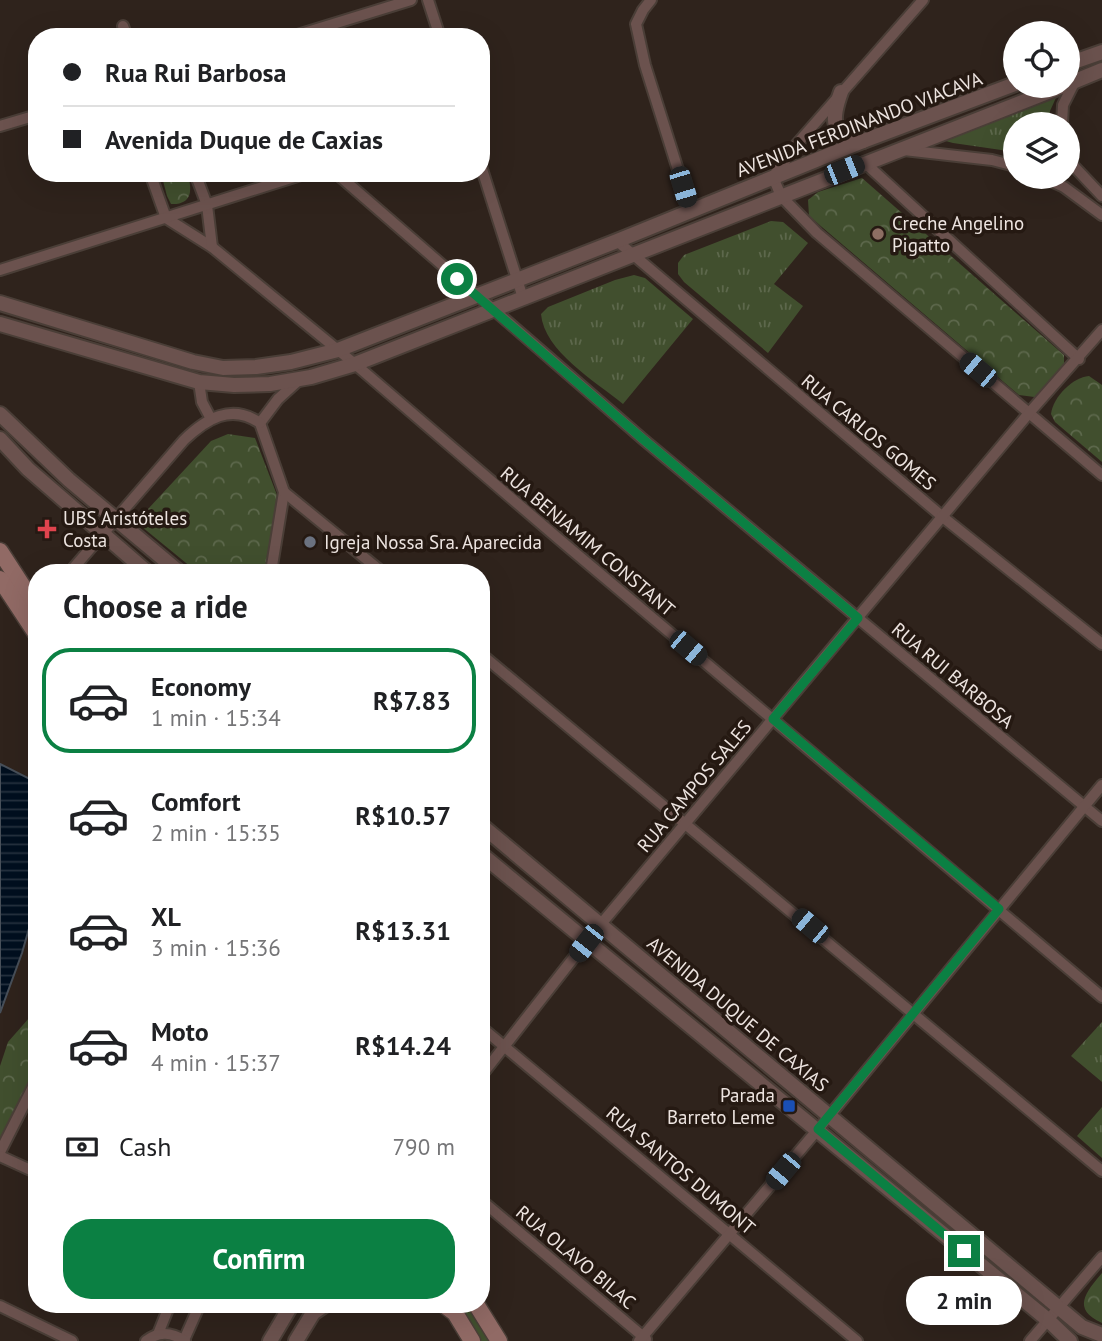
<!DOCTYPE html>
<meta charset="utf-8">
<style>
:root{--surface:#fff;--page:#f6f6f6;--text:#202124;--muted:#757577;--line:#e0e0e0;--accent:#0b8043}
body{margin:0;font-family:"PT Sans",sans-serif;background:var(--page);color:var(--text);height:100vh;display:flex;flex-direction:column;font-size:26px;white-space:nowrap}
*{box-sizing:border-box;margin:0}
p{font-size:23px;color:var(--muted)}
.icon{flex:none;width:38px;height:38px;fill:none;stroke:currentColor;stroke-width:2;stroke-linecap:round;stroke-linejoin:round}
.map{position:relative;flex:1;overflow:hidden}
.panel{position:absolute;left:28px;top:564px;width:462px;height:749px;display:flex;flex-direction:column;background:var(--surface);border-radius:28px;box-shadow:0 7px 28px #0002}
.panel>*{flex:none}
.top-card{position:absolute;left:28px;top:28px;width:462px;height:154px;border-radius:28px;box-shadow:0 7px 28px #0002;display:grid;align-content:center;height:154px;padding:0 35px;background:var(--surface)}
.controls{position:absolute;left:1003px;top:21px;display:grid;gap:14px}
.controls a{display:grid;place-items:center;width:77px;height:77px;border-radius:50%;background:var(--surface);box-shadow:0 7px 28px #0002;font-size:35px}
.end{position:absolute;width:32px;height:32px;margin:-16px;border:9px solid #0b8043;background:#fff;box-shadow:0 0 0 4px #fff}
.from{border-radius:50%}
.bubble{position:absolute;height:49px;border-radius:24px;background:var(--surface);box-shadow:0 7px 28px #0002;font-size:23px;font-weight:700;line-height:49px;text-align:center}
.car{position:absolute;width:21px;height:42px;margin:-21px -10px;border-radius:9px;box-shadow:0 0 5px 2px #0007;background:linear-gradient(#222 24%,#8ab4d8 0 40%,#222 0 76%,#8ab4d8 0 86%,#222 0)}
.top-card b{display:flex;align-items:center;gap:24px;height:66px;font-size:26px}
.top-card b+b{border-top:2px solid var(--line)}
.top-card i{width:18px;height:18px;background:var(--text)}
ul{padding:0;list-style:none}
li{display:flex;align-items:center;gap:21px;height:105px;margin:0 14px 10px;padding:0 21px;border:4px solid transparent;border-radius:28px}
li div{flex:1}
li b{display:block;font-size:26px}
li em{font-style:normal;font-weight:700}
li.current{border-color:var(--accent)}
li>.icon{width:63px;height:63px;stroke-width:1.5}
h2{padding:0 35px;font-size:32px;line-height:84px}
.pay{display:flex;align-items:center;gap:18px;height:77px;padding:0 35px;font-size:26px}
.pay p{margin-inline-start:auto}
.cta{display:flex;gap:14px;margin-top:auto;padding:14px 35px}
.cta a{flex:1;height:80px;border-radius:28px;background:var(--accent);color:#fff;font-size:28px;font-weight:700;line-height:80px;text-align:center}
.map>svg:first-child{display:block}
.grass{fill:url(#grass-tufts)}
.forest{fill:url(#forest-crowns)}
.water{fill:url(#water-rules);stroke:#474f59;stroke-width:2}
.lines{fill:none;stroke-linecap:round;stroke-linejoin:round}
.minor-casing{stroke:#4a3e37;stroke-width:14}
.tertiary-casing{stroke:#4a3e37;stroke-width:18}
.secondary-casing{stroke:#4a3e37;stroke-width:19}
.minor{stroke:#6b524e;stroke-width:10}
.tertiary{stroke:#6b524e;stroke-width:14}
.secondary{stroke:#916a65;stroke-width:16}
.route{stroke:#0b8043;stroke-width:9}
.education-dot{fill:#8d6e63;stroke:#251912;stroke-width:2.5}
.health-dot{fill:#e0444e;stroke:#251912;stroke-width:2.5}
.worship-dot{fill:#6b7280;stroke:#251912;stroke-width:2.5}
.transit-dot{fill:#1a4fb4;stroke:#251912;stroke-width:2.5}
.labels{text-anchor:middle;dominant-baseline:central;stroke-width:7;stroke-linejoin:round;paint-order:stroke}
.street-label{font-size:19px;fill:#ede4e0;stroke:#251912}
.poi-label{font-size:19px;fill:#ede4e0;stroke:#251912;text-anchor:start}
</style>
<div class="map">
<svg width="1102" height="1341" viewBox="0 0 1102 1341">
<defs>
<pattern id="grass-tufts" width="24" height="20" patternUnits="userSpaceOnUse" patternTransform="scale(1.75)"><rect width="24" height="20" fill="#414f2e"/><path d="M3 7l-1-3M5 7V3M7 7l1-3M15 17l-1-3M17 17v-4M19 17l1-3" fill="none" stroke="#5d684c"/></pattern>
<pattern id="forest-crowns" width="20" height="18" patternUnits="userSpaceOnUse" patternTransform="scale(1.75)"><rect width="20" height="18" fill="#414f2e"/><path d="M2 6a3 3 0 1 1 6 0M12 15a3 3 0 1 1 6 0" fill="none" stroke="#5d684c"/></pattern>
<pattern id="water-rules" width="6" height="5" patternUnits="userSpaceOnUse" patternTransform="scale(1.75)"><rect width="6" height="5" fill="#000f1f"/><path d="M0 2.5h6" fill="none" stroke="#26323f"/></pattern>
</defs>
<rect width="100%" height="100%" fill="#2f231c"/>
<g class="grass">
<path d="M1059,91l-9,20v13h-35v28l-62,-9 -11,-3z"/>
<path d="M771,221l12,1 25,21 -34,41 29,22 -35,47 -84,-71 -6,-8v-11l6,-8z"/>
<path d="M634,275l11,3 48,41 -70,85c-28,-23 -79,-53 -82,-90l7,-7 67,-27z"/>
<path d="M1102,1022v60l-31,-26z"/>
<path d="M1102,1107v51l-25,-22z"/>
<path d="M448,1304h21l23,37h-14z"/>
</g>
<g class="forest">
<path d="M161,173h26c6,17 5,32 -16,31l-4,-8z"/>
<path d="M862,178l202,177v15l-22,28 -23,-3 -210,-179 -1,-16 10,-8z"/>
<path d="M1089,376l13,9v77l-47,-40 -4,-8c2,-17 22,-37 38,-38z"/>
<path d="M228,434l27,4 22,57 -10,77h-70l-61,-50 75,-81z"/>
<path d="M37,1009v70l-37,62v-75l8,-24z"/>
<path d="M1102,1273v50c-31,-14 -16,-31 0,-50z"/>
</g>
<path class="water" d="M0,764l36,18v122l-14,49 -22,60z"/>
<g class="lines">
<g class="minor-casing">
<g id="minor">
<path d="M428,0l12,37"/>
<path d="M651,0l-8,10 -7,14 9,41 46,146"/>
<path d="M923,0l-127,145 -23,32 8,19 36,37 285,242"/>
<path d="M123,26l4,11"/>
<path d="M291,37l120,-37"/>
<path d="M1062,124l1,-19 12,-24"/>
<path d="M0,126l37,-11"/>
<path d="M904,150l88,10 23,6"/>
<path d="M1068,160l34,36"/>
<path d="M864,162l215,197"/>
<path d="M481,166l42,132"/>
<path d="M150,173l16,45 46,29 143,117 205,176 542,457"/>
<path d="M195,173l12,32 5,42"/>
<path d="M336,173l308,267 458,381"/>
<path d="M1042,177l22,10 38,28"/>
<path d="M617,241l327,277 158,126"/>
<path d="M0,270l307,-97"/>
<path d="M199,382l3,20 9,17"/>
<path d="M260,423l24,69 -13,80"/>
<path d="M260,423l18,-24 22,-20"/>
<path d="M284,492l98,80"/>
<path d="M70,572l114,-132c22,-21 47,-37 76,-17"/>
<path d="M481,654l621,517"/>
<path d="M481,1027l376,314"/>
<path d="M481,1076l105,-134 443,-529 73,-83"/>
<path d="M0,1152l37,-73"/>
<path d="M0,1156l37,17"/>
<path d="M481,1200l165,139"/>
<path d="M0,1306l72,35"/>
<path d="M158,1334l12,-30"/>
<path d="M184,1340l16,-36"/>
<path d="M146,1341c13,-10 25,-9 39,0"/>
<path d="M639,1341l191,-226 272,-330"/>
<path d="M1030,1341l72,-84"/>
</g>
</g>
<g class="tertiary-casing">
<g id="tertiary">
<path d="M1068,64l34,-12"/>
<path d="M1068,84l34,-14"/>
<path d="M841,92c-10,28 -11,43 22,49"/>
<path d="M0,303l193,59 30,6 33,-1 35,-5 47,-12 279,-109 246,-100 152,-57"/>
<path d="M0,324l199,58 35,3 36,-1 41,-7 44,-13 708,-278"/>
<path d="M0,414l69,66 110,92"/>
<path d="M0,439l28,30 119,103"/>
<path d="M481,825l601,502 20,8"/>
<path d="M481,854l567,466 22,21"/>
<path d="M270,1341l22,-37"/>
<path d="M296,1341l17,-28 13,-9"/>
</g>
</g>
<g class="secondary-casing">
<g id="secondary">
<path d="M0,551l37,57"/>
<path d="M0,579l37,56"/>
<path d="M443,1304l12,9 17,28"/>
<path d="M476,1304l23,37"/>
</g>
</g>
<use href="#minor" class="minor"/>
<use href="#tertiary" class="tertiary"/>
<use href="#secondary" class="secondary"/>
</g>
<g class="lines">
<path class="route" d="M457,279l187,161 214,178 -85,101 226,190 -181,220 146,122"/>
</g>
<circle class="education-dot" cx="878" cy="234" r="7"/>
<path class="health-dot" d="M43.5 518.5h7v7h7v7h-7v7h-7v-7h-7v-7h7z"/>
<circle class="worship-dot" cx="310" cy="542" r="7"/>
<rect class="transit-dot" x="782" y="1099" width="14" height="14" rx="3.5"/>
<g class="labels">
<g class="street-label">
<text transform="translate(859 124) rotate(-21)">AVENIDA FERDINANDO VIACAVA</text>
<text transform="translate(869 432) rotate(40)">RUA CARLOS GOMES</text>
<text transform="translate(588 541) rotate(40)">RUA BENJAMIM CONSTANT</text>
<text transform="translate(953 675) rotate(40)">RUA RUI BARBOSA</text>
<text transform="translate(694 786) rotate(-50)">RUA CAMPOS SALES</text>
<text transform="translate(738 1014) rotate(40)">AVENIDA DUQUE DE CAXIAS</text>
<text transform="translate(681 1170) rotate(40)">RUA SANTOS DUMONT</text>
<text transform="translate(576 1257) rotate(40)">RUA OLAVO BILAC</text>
</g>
<g class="poi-label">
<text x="892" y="223">Creche Angelino<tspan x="892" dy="22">Pigatto</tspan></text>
<text x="63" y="518">UBS Aristóteles<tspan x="63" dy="22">Costa</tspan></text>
<text x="324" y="542">Igreja Nossa Sra. Aparecida</text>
<text x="775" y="1095" text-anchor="end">Parada<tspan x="775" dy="22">Barreto Leme</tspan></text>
</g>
</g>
</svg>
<div class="controls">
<a><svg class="icon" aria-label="locate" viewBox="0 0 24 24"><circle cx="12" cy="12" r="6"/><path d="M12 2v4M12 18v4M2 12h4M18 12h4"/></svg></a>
<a><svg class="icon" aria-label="layers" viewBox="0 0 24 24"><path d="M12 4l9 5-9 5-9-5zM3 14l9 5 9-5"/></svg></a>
</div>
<i class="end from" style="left:457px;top:279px"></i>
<i class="end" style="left:964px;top:1251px"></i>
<div class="bubble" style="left:906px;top:1276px;width:116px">2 min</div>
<i class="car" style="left:844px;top:170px;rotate:68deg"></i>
<i class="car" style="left:683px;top:187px;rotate:163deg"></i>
<i class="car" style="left:978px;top:370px;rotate:310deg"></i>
<i class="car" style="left:688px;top:648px;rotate:130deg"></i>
<i class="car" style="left:810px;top:926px;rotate:310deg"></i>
<i class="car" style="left:586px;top:943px;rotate:218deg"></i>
<i class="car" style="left:783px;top:1171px;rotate:220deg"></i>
<div class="top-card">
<b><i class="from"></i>Rua Rui Barbosa</b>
<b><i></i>Avenida Duque de Caxias</b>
</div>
<section class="panel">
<h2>Choose a ride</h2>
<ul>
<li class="current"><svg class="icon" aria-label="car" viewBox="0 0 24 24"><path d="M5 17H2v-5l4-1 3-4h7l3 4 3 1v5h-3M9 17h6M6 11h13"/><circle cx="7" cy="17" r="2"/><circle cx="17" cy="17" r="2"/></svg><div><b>Economy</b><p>1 min · 15:34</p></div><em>R$7.83</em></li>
<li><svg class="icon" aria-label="car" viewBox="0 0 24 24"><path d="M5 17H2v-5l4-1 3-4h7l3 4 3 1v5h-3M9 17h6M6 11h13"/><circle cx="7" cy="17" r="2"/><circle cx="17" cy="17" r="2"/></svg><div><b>Comfort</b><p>2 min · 15:35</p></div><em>R$10.57</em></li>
<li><svg class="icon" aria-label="car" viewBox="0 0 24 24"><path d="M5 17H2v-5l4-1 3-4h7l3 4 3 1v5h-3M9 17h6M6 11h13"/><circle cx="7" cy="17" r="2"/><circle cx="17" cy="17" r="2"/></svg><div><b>XL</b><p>3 min · 15:36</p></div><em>R$13.31</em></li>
<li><svg class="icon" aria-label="car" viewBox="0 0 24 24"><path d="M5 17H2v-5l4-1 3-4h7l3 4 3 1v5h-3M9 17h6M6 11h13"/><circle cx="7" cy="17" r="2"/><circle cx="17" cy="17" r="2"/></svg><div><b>Moto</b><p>4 min · 15:37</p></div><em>R$14.24</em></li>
</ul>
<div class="pay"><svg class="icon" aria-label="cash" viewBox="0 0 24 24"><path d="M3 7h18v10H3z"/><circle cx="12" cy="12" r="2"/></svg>Cash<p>790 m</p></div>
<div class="cta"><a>Confirm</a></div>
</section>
</div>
